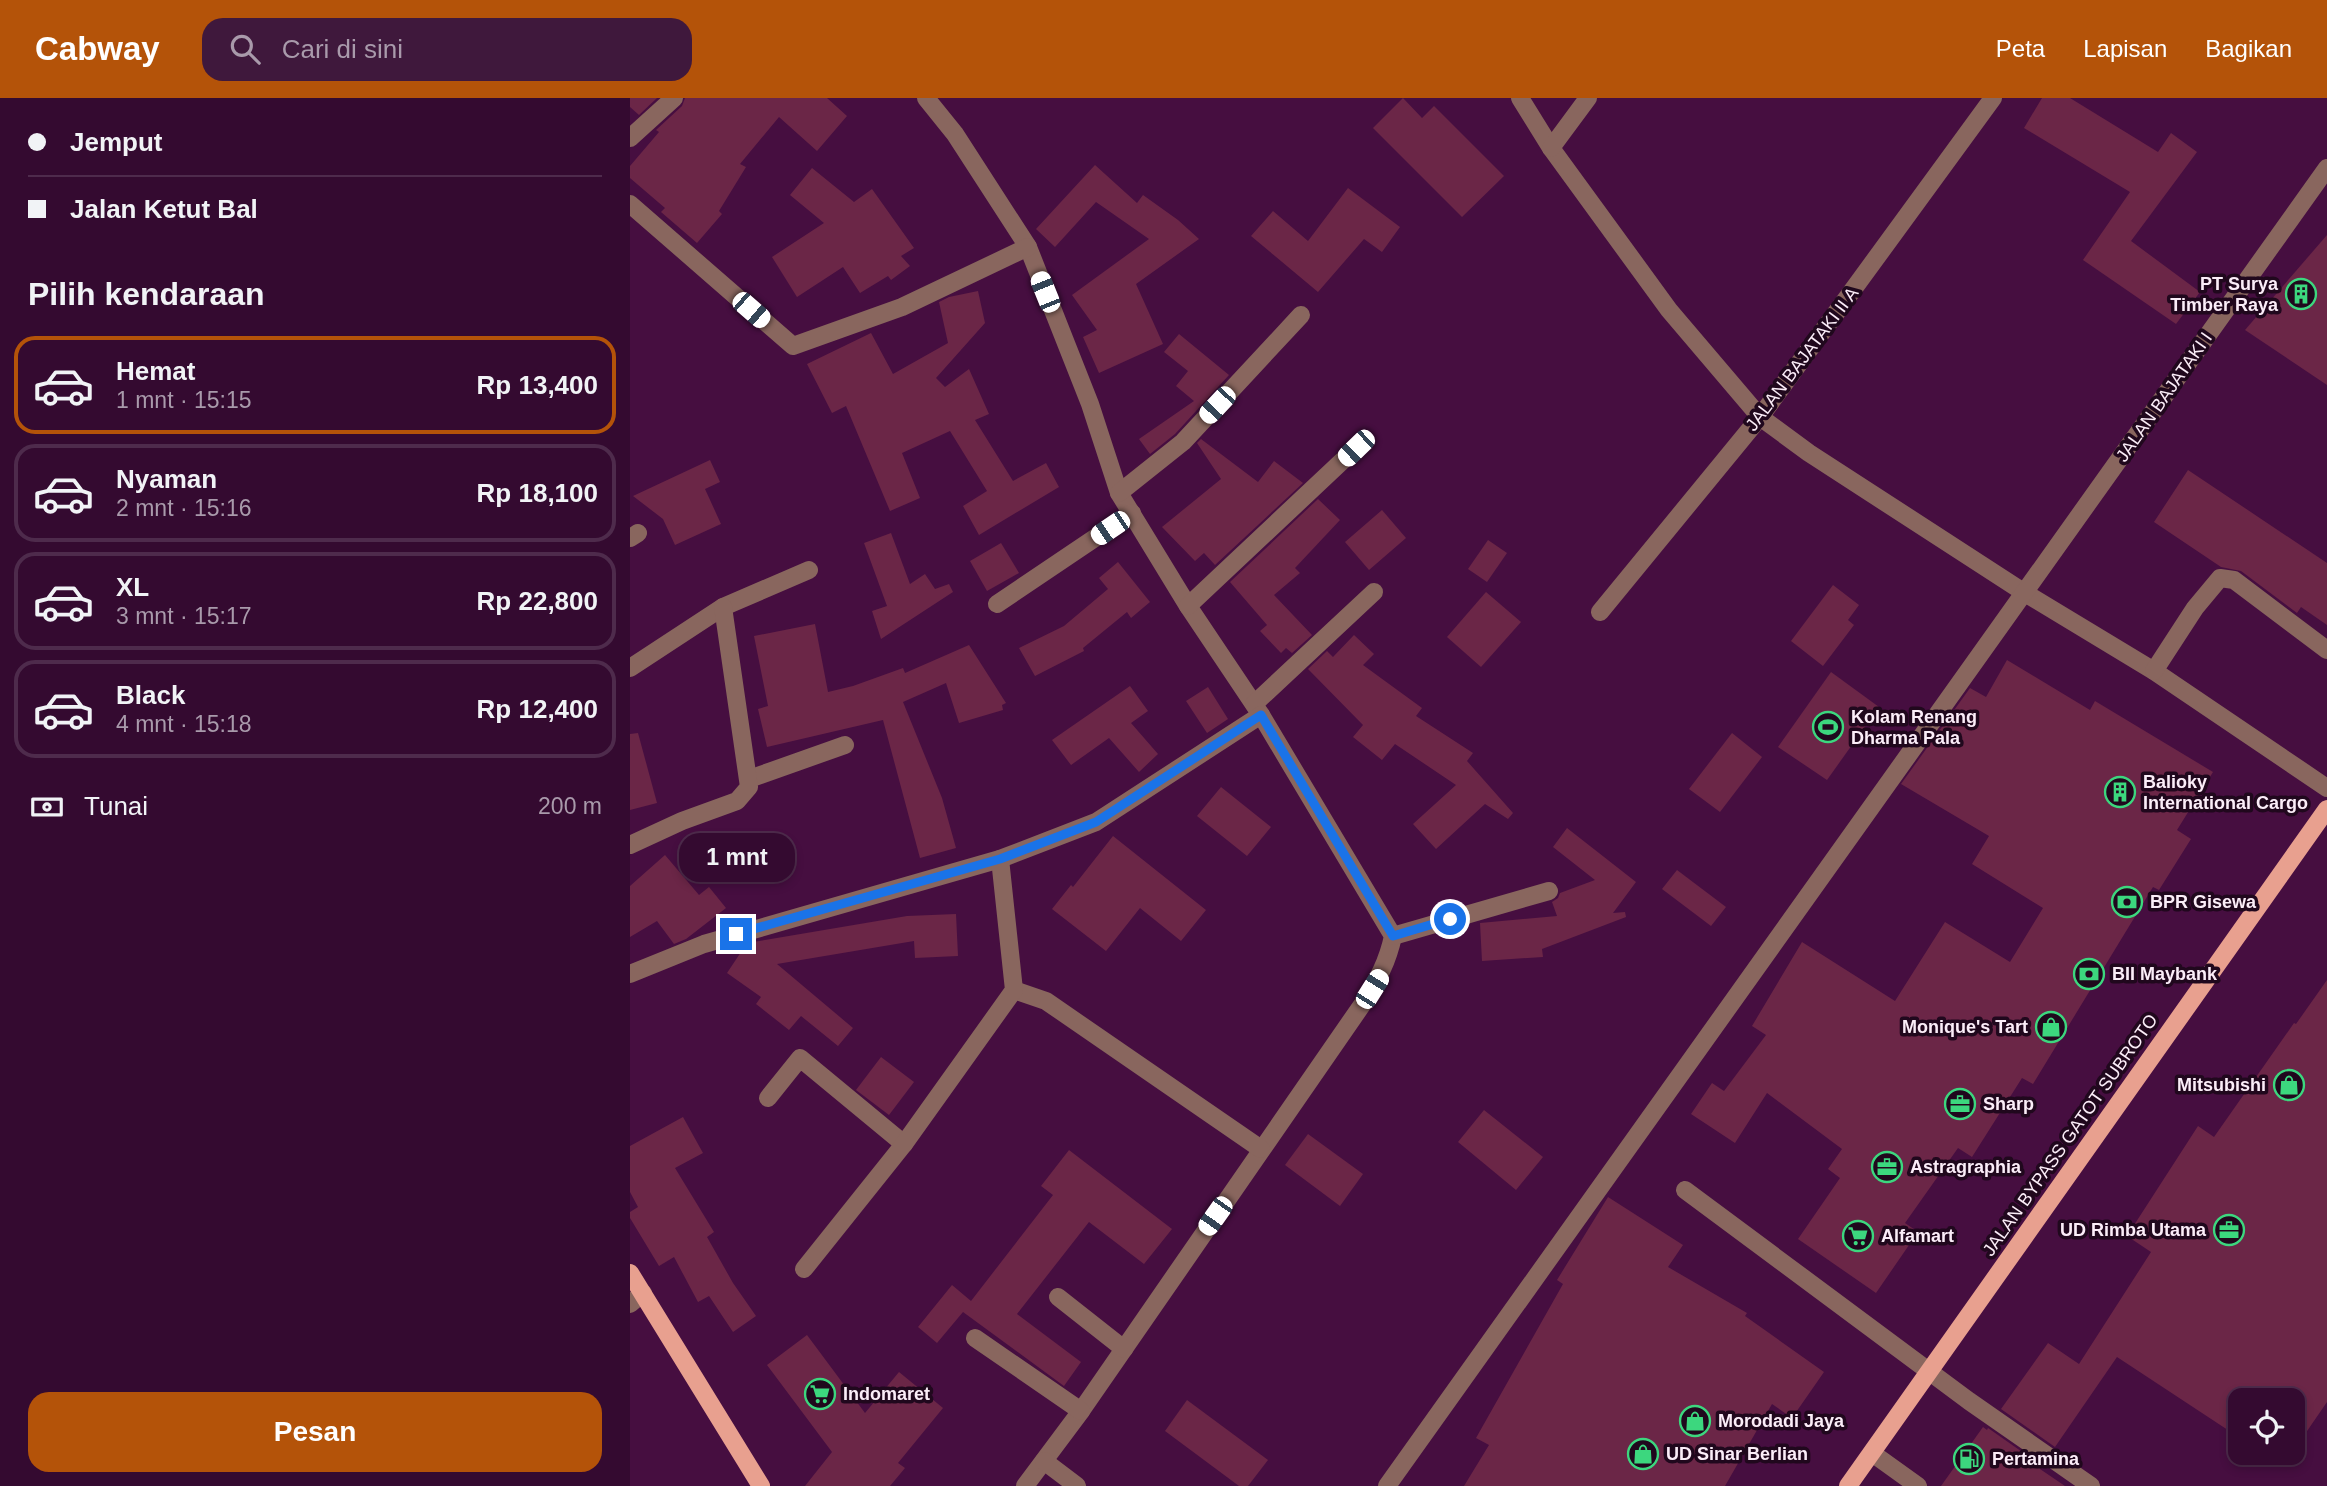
<!DOCTYPE html>
<html lang="id">
<meta charset="utf-8">
<style>
:root{--surface:#340a30;--page:#3f183c;--text:#f1f3f6;--muted:#a99aab;--line:#4e2b4c;--accent:#b45309}
body{margin:0;font-family:Helvetica,sans-serif;background:var(--page);color:var(--text);height:100vh;display:flex;flex-direction:column;font-size:26px;white-space:nowrap}
*{box-sizing:border-box;margin:0}
p{font-size:23px;color:var(--muted)}
.icon{flex:none;width:38px;height:38px;fill:none;stroke:currentColor;stroke-width:2;stroke-linecap:round;stroke-linejoin:round}
.map{position:relative;flex:1;overflow:hidden}
.drawer{display:flex;flex-direction:column;background:var(--surface);width:630px}
.drawer>*{flex:none}
.guide{display:grid;align-content:center;height:154px;padding:0 28px;background:var(--surface)}
.fabs{position:absolute;left:1598px;top:1290px;display:grid;gap:14px}
.fabs a{display:grid;place-items:center;width:77px;height:77px;border-radius:14px;background:var(--surface);box-shadow:0 4px 10px #0003,0 0 0 2px var(--line);font-size:35px}
.end{position:absolute;width:32px;height:32px;margin:-16px;border:9px solid #1a73e8;background:#fff;box-shadow:0 0 0 4px #fff}
.from{border-radius:50%}
.bubble{position:absolute;height:49px;border-radius:21px;background:var(--surface);box-shadow:0 4px 10px #0003,0 0 0 2px var(--line);font-size:23px;font-weight:800;line-height:49px;text-align:center}
.car{position:absolute;width:21px;height:42px;margin:-21px -10px;border-radius:9px;box-shadow:0 0 5px 2px #0007;background:linear-gradient(#fff 24%,#345 0 40%,#fff 0 76%,#345 0 86%,#fff 0)}
.guide b{display:flex;align-items:center;gap:24px;height:66px;font-size:26px}
.guide b+b{border-top:2px solid var(--line)}
.guide i{width:18px;height:18px;background:var(--text)}
ul{padding:0;list-style:none}
li{display:flex;align-items:center;gap:21px;height:98px;margin:0 14px 10px;padding:0 14px;border:4px solid var(--line);border-radius:21px}
li div{flex:1}
li b{display:block;font-size:26px}
li em{font-style:normal;font-weight:800}
li.current{border-color:var(--accent)}
li>.icon{width:63px;height:63px;stroke-width:1.5}
h2{padding:0 28px;font-size:32px;line-height:84px}
.pay{display:flex;align-items:center;gap:18px;height:77px;padding:0 28px;font-size:26px}
.pay p{margin-inline-start:auto}
.button{display:flex;gap:14px;margin-top:auto;padding:14px 28px}
.button a{flex:1;height:80px;border-radius:21px;background:var(--accent);color:#fff;font-size:28px;font-weight:800;line-height:80px;text-align:center}
header{display:flex;align-items:center;gap:42px;box-sizing:border-box;height:98px;padding:0 35px;background:var(--accent);color:#fff}
header strong{font-size:33px}
nav{display:flex;gap:38px;margin-inline-start:auto;font-size:24px}
.search{width:490px;height:63px;background:var(--page);display:flex;align-items:center;gap:18px;box-sizing:border-box;padding:0 24px;border-radius:21px;color:var(--muted);font-size:26px}
main{display:flex;flex:1;min-height:0}
.map>svg:first-child{display:block}
.building{fill:#6b2647}
.lines{fill:none;stroke-linecap:round;stroke-linejoin:round}
.minor{stroke:#89665e;stroke-width:18}
.major{stroke:#e8a08f;stroke-width:18}
.route{stroke:#1a73e8;stroke-width:9}
.labels{text-anchor:middle;dominant-baseline:central;stroke-width:7;stroke-linejoin:round;paint-order:stroke}
.poi-label{font-size:18px;font-weight:bold;fill:#fbedf8;stroke:#20081d;text-anchor:start}
.street-label{font-size:18px;fill:#fbedf8;stroke:#20081d}
</style>
<header>
<strong>Cabway</strong>
<div class="search"><svg class="icon" aria-label="search" viewBox="0 0 24 24"><circle cx="10" cy="10" r="6"/><path d="M15 15l6 6"/></svg>Cari di sini</div>
<nav><a>Peta</a><a>Lapisan</a><a>Bagikan</a></nav>
</header>
<main>
<section class="drawer">
<div class="guide">
<b><i class="from"></i>Jemput</b>
<b><i></i>Jalan Ketut Bal</b>
</div>
<h2>Pilih kendaraan</h2>
<ul>
<li class="current"><svg class="icon" aria-label="car" viewBox="0 0 24 24"><path d="M5 17H2v-5l4-1 3-4h7l3 4 3 1v5h-3M9 17h6M6 11h13"/><circle cx="7" cy="17" r="2"/><circle cx="17" cy="17" r="2"/></svg><div><b>Hemat</b><p>1 mnt · 15:15</p></div><em>Rp 13,400</em></li>
<li><svg class="icon" aria-label="car" viewBox="0 0 24 24"><path d="M5 17H2v-5l4-1 3-4h7l3 4 3 1v5h-3M9 17h6M6 11h13"/><circle cx="7" cy="17" r="2"/><circle cx="17" cy="17" r="2"/></svg><div><b>Nyaman</b><p>2 mnt · 15:16</p></div><em>Rp 18,100</em></li>
<li><svg class="icon" aria-label="car" viewBox="0 0 24 24"><path d="M5 17H2v-5l4-1 3-4h7l3 4 3 1v5h-3M9 17h6M6 11h13"/><circle cx="7" cy="17" r="2"/><circle cx="17" cy="17" r="2"/></svg><div><b>XL</b><p>3 mnt · 15:17</p></div><em>Rp 22,800</em></li>
<li><svg class="icon" aria-label="car" viewBox="0 0 24 24"><path d="M5 17H2v-5l4-1 3-4h7l3 4 3 1v5h-3M9 17h6M6 11h13"/><circle cx="7" cy="17" r="2"/><circle cx="17" cy="17" r="2"/></svg><div><b>Black</b><p>4 mnt · 15:18</p></div><em>Rp 12,400</em></li>
</ul>
<div class="pay"><svg class="icon" aria-label="cash" viewBox="0 0 24 24"><path d="M3 7h18v10H3z"/><circle cx="12" cy="12" r="2"/></svg>Tunai<p>200 m</p></div>
<div class="button"><a>Pesan</a></div>
</section>
<div class="map">
<svg width="1697" height="1388" viewBox="0 0 1697 1388">
<rect width="100%" height="100%" fill="#460e40"/>
<g class="building">
<path d="M0,0h27l-18,17 -9,-8z"/>
<path d="M55,0h142l20,18 -30,35 -38,-34 -39,47 6,3 -27,44 3,3 -25,29 -36,-31 4,-4 -35,-30v-12l29,-34 -3,-2 26,-24z"/>
<path d="M773,0l19,20 12,-12 70,70 -42,41 -89,-89z"/>
<path d="M1412,0h28l88,54 13,-19 26,19 -66,89 69,51 -24,32 -93,-64 47,-68 -106,-64z"/>
<path d="M465,67l42,38 6,-8 35,25 21,19 -63,45 27,60 -64,29 -16,-36 14,-7 -25,-35 77,-56 -53,-37 -41,45 -19,-18z"/>
<path d="M182,70l42,34 18,-13 42,59 -13,8 9,10 -19,14 -3,-4 -28,17 -17,-26 -46,30 -25,-40 52,-34 -34,-28z"/>
<path d="M718,90l52,39 -18,25 -18,-13 -46,53 -67,-56 22,-25 35,30z"/>
<path d="M1697,137v150l-82,-55z"/>
<path d="M348,193l7,32 -49,55 9,9 24,-18 20,45 -14,6 38,61 33,-18 13,24 -80,48 -16,-29 24,-15 -37,-60 -48,22 18,45 -30,13 -44,-105 -14,7 -25,-49 64,-31 22,41 55,-31 -9,-41 10,-5z"/>
<path d="M549,236l50,41 -54,59 -25,20 -11,-15 55,-38 -18,-15 12,-15 -24,-19z"/>
<path d="M571,341l57,43 16,-21 29,22 -88,82 -11,-12 -9,8 -33,-34 59,-48 -24,-36z"/>
<path d="M80,362l10,22 -15,7 16,35 -46,21 -12,-26 -30,-23z"/>
<path d="M1558,372l139,93v62l-26,-18 -4,6 -56,-42 -20,-4 -67,-45z"/>
<path d="M688,401l22,21 -45,48 5,5 -26,22 38,40 -20,18 -6,-5 -5,5 -21,-22 7,-6 -37,-43z"/>
<path d="M752,412l24,28 -37,32 -24,-28z"/>
<path d="M261,435l19,51 15,-10 10,15 14,-5 4,8 -72,47 -9,-28 15,-5 -23,-63z"/>
<path d="M858,442l19,13 -20,29 -19,-13z"/>
<path d="M371,445l18,30 -32,18 -17,-30z"/>
<path d="M488,464l32,40 -19,16 -4,-6 -44,36 1,3 -49,25 -16,-28 45,-22 44,-37 -9,-11z"/>
<path d="M1203,487l26,20 -11,15 6,5 -31,41 -32,-25z"/>
<path d="M856,494l35,30 -40,45 -34,-30z"/>
<path d="M185,526l13,68 25,-6 50,-18 2,5 64,-28 37,58 -4,2 1,5 -44,13 -13,-40 -43,19 39,96 14,50 -36,10 -37,-138 -116,27 -9,-38 10,-3 -14,-70z"/>
<path d="M724,537l20,19 -11,11 59,43 -6,8 57,37 -6,8 46,52 -5,6 -23,-15 -49,45 -23,-25 43,-39 -61,-41 -13,16 -29,-23 10,-12 -55,-56 19,-18 6,6z"/>
<path d="M1377,562l83,50 5,-9 118,71 -36,58 14,9 -32,51 -6,-3 -120,197 -11,-6 -50,79 -14,-9 -53,75 13,9 -42,61 -78,-54 42,-61 -12,-9 14,-20 -75,-56 -32,50 -44,-29 21,-31 12,8 42,-56 -14,-9 50,-84 93,59 50,-79 65,40 33,-54 -71,-44 17,-28 -88,-52 69,-96 16,9z"/>
<path d="M1201,574l48,35 -52,73 -49,-33z"/>
<path d="M500,588l18,25 -17,12 27,31 -19,18 -30,-34 -38,27 -19,-25z"/>
<path d="M578,589l20,32 -21,14 -21,-32z"/>
<path d="M8,635l19,70 -27,7v-76z"/>
<path d="M1102,635l30,24 -42,55 -31,-23z"/>
<path d="M591,689l50,40 -24,29 -50,-40z"/>
<path d="M937,730l69,54 -23,31 12,-1 1,5 -84,32 1,8 -61,4 -2,-38 77,-7 -5,-14 6,-4 2,-5 35,-13 -42,-33z"/>
<path d="M483,738l93,74 -25,31 -41,-33 -34,43 -54,-42 19,-24 2,2z"/>
<path d="M35,757l34,40 10,-8 17,21 -40,31 -12,5 -17,-23 -27,16v-51z"/>
<path d="M1047,772l49,37 -15,19 -49,-37z"/>
<path d="M326,816l2,42 -43,2 -1,-17 -137,23 76,64 -15,18 -37,-30 -12,14 -33,-26 5,-7 -34,-24 20,-30 6,-1 154,-26z"/>
<path d="M1697,882v422l-35,51v-53h-52v38l-123,-81 -62,90 -54,-38 47,-66 31,21 72,-112 -24,-16 71,-110 16,11 80,-114 2,1z"/>
<path d="M251,959l33,25 -25,33 -33,-25z"/>
<path d="M854,1012l59,47 -27,33 -58,-48z"/>
<path d="M53,1019l20,36 -28,15 39,64 -7,5 26,46 23,33 -23,16 -24,-36 -11,6 -24,-45 -15,9 -29,-48v-6l8,-5 -8,-15v-46z"/>
<path d="M678,1036l55,40 -23,32 -55,-41z"/>
<path d="M439,1052l103,79 -28,35 -55,-42 -72,92 64,48 -17,24 -101,-74 -26,31 -19,-16 34,-42 19,16 82,-106 -12,-9z"/>
<path d="M978,1099l75,48 -15,22 79,46 -2,3 79,56 -32,46 -20,-14 -47,82h-261l25,-41 -13,-7 87,-154 -6,-4z"/>
<path d="M177,1237l58,78 34,-41 44,36 -45,55 7,5 -15,18h-85l27,-34 -65,-87z"/>
<path d="M557,1302l81,60 -20,26h-9l-74,-55z"/>
<path d="M1353,1329l4,3 1,-2 54,38 -2,3 25,17h-124z"/>
</g>
<g class="lines">
<g class="minor">
<path d="M296,0l29,36 73,113 62,157 29,89 69,113 73,109 132,221c-5,25 -16,45 -29,66l-283,409 -56,75"/>
<path d="M890,0l31,50 118,162 91,107 49,36 216,140 129,78 173,117"/>
<path d="M0,40l44,-40"/>
<path d="M921,50l37,-50"/>
<path d="M0,106l163,142 109,-39 126,-60"/>
<path d="M489,395l64,-51 118,-127"/>
<path d="M0,440l8,-5"/>
<path d="M367,506l135,-91"/>
<path d="M558,508l168,-158"/>
<path d="M970,514l160,-195 233,-319"/>
<path d="M0,570l93,-61 86,-37"/>
<path d="M1524,573l41,-63 25,-30 14,2 93,70"/>
<path d="M624,606l120,-112"/>
<path d="M119,681l96,-34"/>
<path d="M0,747l52,-24 55,-20 12,-14 -26,-180"/>
<path d="M763,838l156,-45"/>
<path d="M0,876l74,-30 296,-85 96,-37 165,-107"/>
<path d="M384,892l32,11 215,148"/>
<path d="M138,1000l32,-40 104,86"/>
<path d="M1055,1092l284,211 122,85"/>
<path d="M174,1171l100,-125 110,-154 -14,-131"/>
<path d="M428,1199l66,52"/>
<path d="M0,1206l13,-11"/>
<path d="M345,1240l106,73"/>
<path d="M1242,1355l46,33"/>
<path d="M414,1363l33,25"/>
<path d="M757,1388l940,-1318"/>
</g>
<g class="major">
<path d="M0,1175l131,213"/>
<path d="M1218,1388l479,-677"/>
</g>
</g>
<g class="lines">
<path class="route" d="M106,836l264,-75 96,-37 165,-107 132,221 57,-17"/>
</g>
<defs>
<g id="building-ring" transform="scale(1.575)"><circle r="9.5" fill="#20081d" stroke="#3cd77e" stroke-width="1.5"/><path d="M-4-6H4V6H1V3H-1V6H-4ZM-2.5-4.3h1.7v1.8h-1.7ZM.8-4.3h1.7v1.8H.8ZM-2.5-1h1.7V.8h-1.7ZM.8-1h1.7V.8H.8Z" fill="#3cd77e"/></g>
<g id="stadium-ring" transform="scale(1.575)"><circle r="9.5" fill="#20081d" stroke="#3cd77e" stroke-width="1.5"/><path d="M0-5a6.5 5 0 1 0 0 10a6.5 5 0 1 0 0-10ZM-3.5-1.8h7v3.6h-7Z" fill="#3cd77e"/></g>
<g id="bank-ring" transform="scale(1.575)"><circle r="9.5" fill="#20081d" stroke="#3cd77e" stroke-width="1.5"/><path d="M-6-4H6V4H-6ZM0-2.3a2.3 2.3 0 1 0 0 4.6a2.3 2.3 0 1 0 0-4.6Z" fill="#3cd77e"/></g>
<g id="shop-ring" transform="scale(1.575)"><circle r="9.5" fill="#20081d" stroke="#3cd77e" stroke-width="1.5"/><path d="M-5-2.5h2.3a2.7 3.5 0 0 1 5.4 0H5L5.5 6h-11ZM-1.5-2.5h3a1.5 2.3 0 0 0-3 0Z" fill="#3cd77e"/></g>
<g id="office-ring" transform="scale(1.575)"><circle r="9.5" fill="#20081d" stroke="#3cd77e" stroke-width="1.5"/><path d="M-6-3h4V-5.5h4V-3h4V5H-6ZM-1-4.5V-3h2v-1.5ZM-6 0V1H6V0Z" fill="#3cd77e"/></g>
<g id="supermarket-ring" transform="scale(1.575)"><circle r="9.5" fill="#20081d" stroke="#3cd77e" stroke-width="1.5"/><path d="M-6-5.5h2.5l.6 2H6L4.5 2H-2.5L-4.4-4H-6ZM-1.5 3.2a1.3 1.3 0 1 0 .1 0ZM3 3.2a1.3 1.3 0 1 0 .1 0Z" fill="#3cd77e"/></g>
<g id="fuel-ring" transform="scale(1.575)"><circle r="9.5" fill="#20081d" stroke="#3cd77e" stroke-width="1.5"/><path d="M-5.5-6h7V0h2V4h1.3V-2.5L3-4.5l.8-.8L6-3V5H2.5V1h-1V6h-7ZM-4.2-4.7v3.2H.2V-4.7Z" fill="#3cd77e"/></g>
</defs>
<g fill-rule="evenodd">
<use href="#building-ring" x="1671" y="196"/>
<use href="#stadium-ring" x="1198" y="629"/>
<use href="#building-ring" x="1490" y="694"/>
<use href="#bank-ring" x="1497" y="804"/>
<use href="#bank-ring" x="1459" y="876"/>
<use href="#shop-ring" x="1421" y="929"/>
<use href="#shop-ring" x="1659" y="987"/>
<use href="#office-ring" x="1330" y="1006"/>
<use href="#office-ring" x="1257" y="1069"/>
<use href="#office-ring" x="1599" y="1132"/>
<use href="#supermarket-ring" x="1228" y="1138"/>
<use href="#supermarket-ring" x="190" y="1296"/>
<use href="#shop-ring" x="1065" y="1323"/>
<use href="#shop-ring" x="1013" y="1356"/>
<use href="#fuel-ring" x="1339" y="1361"/>
</g>
<g class="labels">
<g class="poi-label">
<text x="1648" y="186" text-anchor="end">PT Surya<tspan x="1648" dy="21">Timber Raya</tspan></text>
<text x="1221" y="619">Kolam Renang<tspan x="1221" dy="21">Dharma Pala</tspan></text>
<text x="1513" y="684">Balioky<tspan x="1513" dy="21">International Cargo</tspan></text>
<text x="1520" y="804">BPR Gisewa</text>
<text x="1482" y="876">BII Maybank</text>
<text x="1398" y="929" text-anchor="end">Monique's Tart</text>
<text x="1636" y="987" text-anchor="end">Mitsubishi</text>
<text x="1353" y="1006">Sharp</text>
<text x="1280" y="1069">Astragraphia</text>
<text x="1576" y="1132" text-anchor="end">UD Rimba Utama</text>
<text x="1251" y="1138">Alfamart</text>
<text x="213" y="1296">Indomaret</text>
<text x="1088" y="1323">Morodadi Jaya</text>
<text x="1036" y="1356">UD Sinar Berlian</text>
<text x="1362" y="1361">Pertamina</text>
</g>
<g class="street-label">
<text transform="translate(1172 261) rotate(-53)">JALAN BAJATAKI II A</text>
<text transform="translate(1534 299) rotate(-55)">JALAN BAJATAKI I</text>
<text transform="translate(1440 1037) rotate(-55)">JALAN BYPASS GATOT SUBROTO</text>
</g>
</g>
</svg>
<div class="fabs">
<a><svg class="icon" aria-label="locate" viewBox="0 0 24 24"><circle cx="12" cy="12" r="6"/><path d="M12 2v4M12 18v4M2 12h4M18 12h4"/></svg></a>
</div>
<i class="end from" style="left:820px;top:821px"></i>
<i class="end" style="left:106px;top:836px"></i>
<div class="bubble" style="left:49px;top:735px;width:116px">1 mnt</div>
<i class="car" style="left:415px;top:194px;rotate:338deg"></i>
<i class="car" style="left:121px;top:212px;rotate:131deg"></i>
<i class="car" style="left:587px;top:307px;rotate:223deg"></i>
<i class="car" style="left:726px;top:350px;rotate:226deg"></i>
<i class="car" style="left:480px;top:430px;rotate:236deg"></i>
<i class="car" style="left:742px;top:891px;rotate:32deg"></i>
<i class="car" style="left:585px;top:1118px;rotate:215deg"></i>
</div>
</main>
